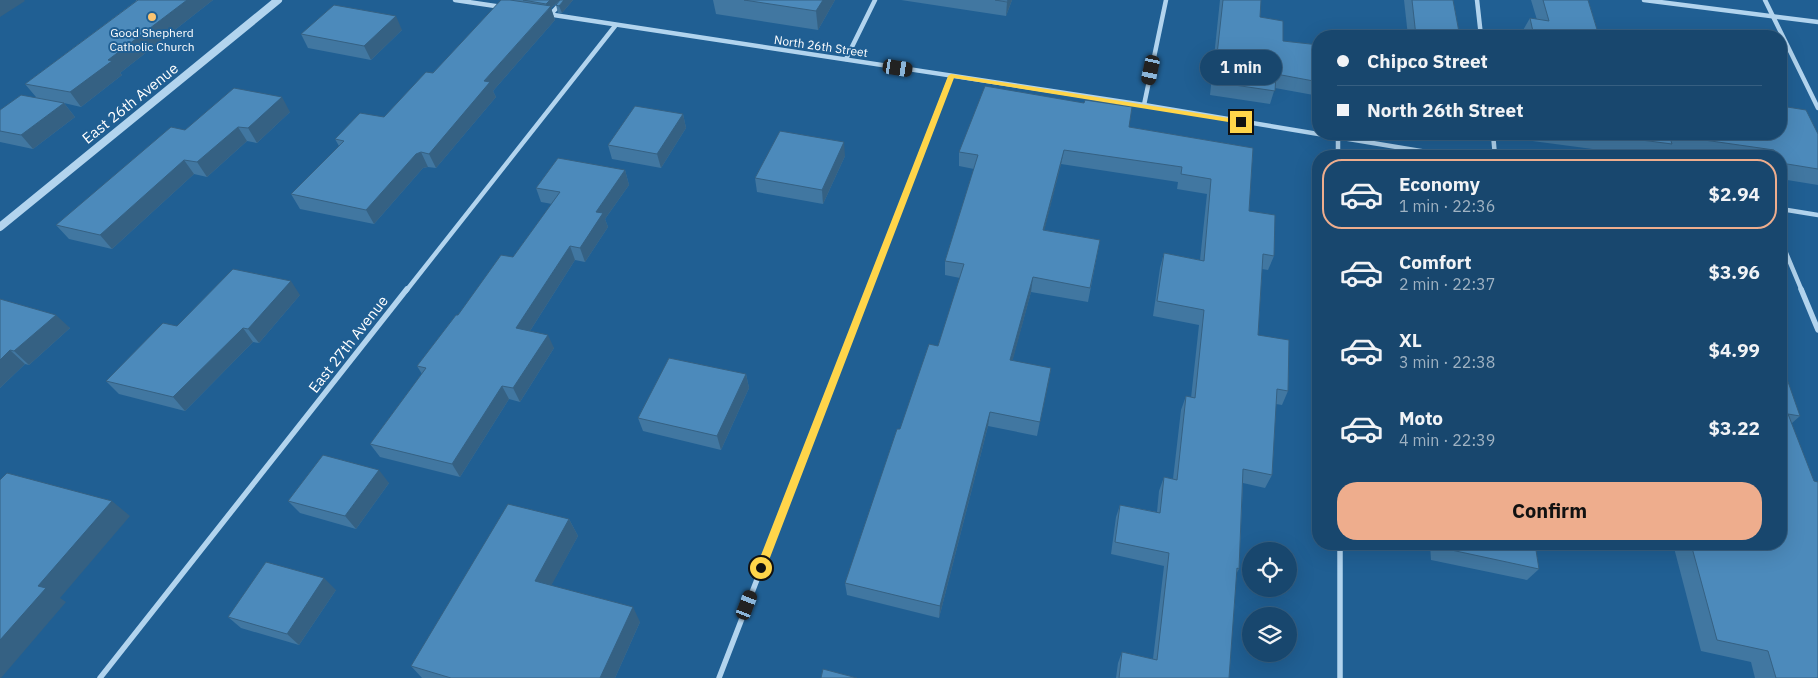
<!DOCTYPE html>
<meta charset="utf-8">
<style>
:root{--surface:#18476e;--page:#255176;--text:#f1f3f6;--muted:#9fb2c2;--line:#365f81;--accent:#eead8d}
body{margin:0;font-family:"IBM Plex Sans",sans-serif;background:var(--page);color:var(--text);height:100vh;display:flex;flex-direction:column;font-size:19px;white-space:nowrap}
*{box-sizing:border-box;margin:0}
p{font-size:16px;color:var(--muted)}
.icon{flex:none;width:28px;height:28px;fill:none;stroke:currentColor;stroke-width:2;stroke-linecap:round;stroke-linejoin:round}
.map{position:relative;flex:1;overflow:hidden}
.drawer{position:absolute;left:1312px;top:150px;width:475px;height:400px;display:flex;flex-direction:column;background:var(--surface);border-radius:20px;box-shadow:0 5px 20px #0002,0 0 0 1px var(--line)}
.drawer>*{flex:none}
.guide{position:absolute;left:1312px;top:30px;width:475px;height:110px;border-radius:20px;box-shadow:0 5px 20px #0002,0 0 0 1px var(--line);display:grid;align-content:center;height:110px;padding:0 25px;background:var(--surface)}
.controls{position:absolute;left:1242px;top:542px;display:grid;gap:10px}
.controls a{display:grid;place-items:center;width:55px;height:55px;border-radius:50%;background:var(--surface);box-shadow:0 5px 20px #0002,0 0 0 1px var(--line);font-size:25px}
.end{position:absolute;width:22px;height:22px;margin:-11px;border:6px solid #ffd54a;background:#111;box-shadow:0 0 0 2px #111}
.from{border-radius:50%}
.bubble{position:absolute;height:35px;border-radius:18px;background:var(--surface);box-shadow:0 5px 20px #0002,0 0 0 1px var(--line);font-size:16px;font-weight:700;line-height:35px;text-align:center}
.car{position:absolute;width:15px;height:30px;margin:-15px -8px;border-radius:6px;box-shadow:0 0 4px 1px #0007;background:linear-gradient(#222 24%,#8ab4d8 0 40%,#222 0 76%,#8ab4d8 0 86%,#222 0)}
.guide b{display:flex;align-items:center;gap:18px;height:48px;font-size:19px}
.guide b+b{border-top:1px solid var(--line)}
.guide i{width:12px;height:12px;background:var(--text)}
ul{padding:9px 0 0;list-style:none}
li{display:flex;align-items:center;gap:15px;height:70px;margin:0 10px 8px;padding:0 15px;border:2px solid transparent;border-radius:20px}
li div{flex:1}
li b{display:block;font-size:19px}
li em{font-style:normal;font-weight:700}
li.selected{border-color:var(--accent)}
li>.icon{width:45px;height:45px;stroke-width:1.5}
.button{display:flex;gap:10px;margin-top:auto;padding:10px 25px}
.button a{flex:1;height:58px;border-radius:20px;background:var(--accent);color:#111;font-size:20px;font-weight:700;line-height:58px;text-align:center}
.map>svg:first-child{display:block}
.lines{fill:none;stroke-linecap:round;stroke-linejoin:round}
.minor-far1{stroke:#b2d4ee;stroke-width:4.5}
.minor{stroke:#b2d4ee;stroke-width:5.5}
.tertiary{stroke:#b2d4ee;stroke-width:8}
.wall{fill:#4177a1}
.shaded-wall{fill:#356183}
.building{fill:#4c8abb;stroke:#356183}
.route{fill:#ffd54a}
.poi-dot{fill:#fbc572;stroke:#205f93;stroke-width:2}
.labels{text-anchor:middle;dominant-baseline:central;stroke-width:4;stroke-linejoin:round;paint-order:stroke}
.far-poi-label{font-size:12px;fill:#fff;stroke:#205f93}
.far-street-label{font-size:12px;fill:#fff;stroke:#205f93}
.street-label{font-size:15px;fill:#fff;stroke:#205f93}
</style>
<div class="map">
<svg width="1818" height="678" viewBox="0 0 1818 678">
<rect width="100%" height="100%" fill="#205f93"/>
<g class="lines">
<g class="minor-far1">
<path d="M455,0l47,7"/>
<path d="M1477,0l4,36"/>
<path d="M1644,0l174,22"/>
<path d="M1765,0l53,108"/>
<path d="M547,14l597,91 307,51"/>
<path d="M550,15l14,-15"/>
<path d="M846,59l29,-59"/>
<path d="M1144,105l22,-105"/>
<path d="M1493,134l2,22"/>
<path d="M1338,139v17"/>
<path d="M1781,209l37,6"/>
<path d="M1781,241l21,50"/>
<path d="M406,291l209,-265"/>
<path d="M868,291l83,-215"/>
</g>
<g class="minor">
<path d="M1801,289l17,41"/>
<path d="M1340,544v134"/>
<path d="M100,678l307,-389"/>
<path d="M719,678l150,-389"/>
</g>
<path class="tertiary" d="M0,227l278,-227"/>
</g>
<g class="wall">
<path d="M136,0h77l-93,73 2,2 -41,32 -17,-4 11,14 -42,32 -33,-7v-32l36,-13 -11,-13 111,-83z"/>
<path d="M512,0h61l-11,13h-4l-2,-8 4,-4 -9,7 4,12 -62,71 3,6 -60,71 -8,-1 -5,1 -49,56 -74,-15 -9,-15 48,-48 -4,-7 49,-22z"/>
<path d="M713,0h122l-17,30 -102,-16z"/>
<path d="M901,0h111l-6,16z"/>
<path d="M1220,0h41l-1,17 23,24 36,4v51l-44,-8 -5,16 -60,-9z"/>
<path d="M1404,0h49l6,32 -3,4h-48z"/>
<path d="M1531,0h57l11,36h-76l-1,-4 8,-14 7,2z"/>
<path d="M402,30l-31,30 -63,-12 -7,-14z"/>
<path d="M290,112l-33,31 -10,-2 -40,36 -13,-3 -82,75 -43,-10 -13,-14 129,-95z"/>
<path d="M683,114l3,14 -25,40 -49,-9 -4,-14z"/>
<path d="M1129,127l124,21 -4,63 25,45 -6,14 -6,-1 -4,66 30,56 -6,14 -6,-1 -4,71 -7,13 -22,-5 -4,86 -3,5 -7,104h-113l2,-15 4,-11 31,7 11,-93 -53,-12 5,-37 4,-12 37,7 2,-21 5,-14 9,2 8,-69 5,-14 5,2 8,-73 -46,-9 7,-48 4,-15 36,7 7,-66 -30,-5 1,-7 -117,-18 -17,66 56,10 -12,62 -57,-10 -19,69 39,7 -14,68 -49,-10 -49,192 -92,-23 -2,-12 55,-154 38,-83 22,-68 -15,-3v-14l29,-92 -15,-3v-14z"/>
<path d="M1524,134h294v51l-37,-6v-23h-74l-39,-5 -4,5h-19l-120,-16z"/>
<path d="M845,156l-22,48 -66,-12 -2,-14z"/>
<path d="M625,170l4,15 -24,34 3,8 -23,35 -10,-2 -45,71 24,17 -34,54 -11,-3 -49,78 -80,-20 -10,-13 52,-70 -5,-8 41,-51 55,-58 39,-53 -11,-2 -5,-14z"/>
<path d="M300,295l-41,48 -6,-1 -68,69 -66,-17 -13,-13z"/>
<path d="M0,299l70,29 -41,37 -4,-1 -25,24z"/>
<path d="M746,374l3,14 -28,62 -78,-19 -5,-13z"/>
<path d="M1781,375l19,41 -8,7 26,255h-63l-4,-16 -50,-11 -28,-107h108z"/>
<path d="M389,483l-33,46 -56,-16 -12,-12z"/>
<path d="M569,519l9,17 -27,49 89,37 -25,56h-193l-11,-12z"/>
<path d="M1430,544h105l4,25 -12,11 -96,-20z"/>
<path d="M336,590l-37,55 -58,-17 -13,-11z"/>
</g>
<g class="shaded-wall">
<path d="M0,0h24l1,1 -25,16z"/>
<path d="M187,0h26l-93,73 2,2 -41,32 -11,-15 38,-32z"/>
<path d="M550,0h10l-9,8 4,12 -62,71 3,6 -60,71 -7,-14 55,-73 64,-71 -2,-6z"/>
<path d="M564,0h9l-11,13 -3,-7z"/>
<path d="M823,0h12l-17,30 -2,-19z"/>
<path d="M1008,0h4l-6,16 1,-14z"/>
<path d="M396,16l6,14 -31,30 -7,-14z"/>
<path d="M282,97l8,15 -33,31 -9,-15z"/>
<path d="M64,103l11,14 -42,32 -12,-14z"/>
<path d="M683,114l3,14 -25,40 -4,-14z"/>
<path d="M238,127l9,14 -40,36 -10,-15z"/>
<path d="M844,142l1,14 -22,48 -1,-14z"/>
<path d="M1064,150l-3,14 -20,80 2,-14z"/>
<path d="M421,152l7,15 -5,1 -49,56 -8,-14 50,-56z"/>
<path d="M184,160l10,14 -82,75 -12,-14z"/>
<path d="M625,170l4,15 -24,34 3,8 -23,35 -5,-14 16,-36z"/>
<path d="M570,246l5,14 -52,82 -7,-14z"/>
<path d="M1033,277l-2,15 -22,82 1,-14z"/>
<path d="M291,281l9,14 -41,48 -11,-14z"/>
<path d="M56,315l14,13 -41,37 -15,-14z"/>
<path d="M243,328l10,14 -68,69 -12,-14z"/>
<path d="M548,335l6,13 -34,54 -7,-14z"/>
<path d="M10,350l15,14 -25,24v-28z"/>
<path d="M1051,368l-2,14 -12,54 3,-14z"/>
<path d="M746,374l3,14 -28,62 -4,-14z"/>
<path d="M502,386l7,13 -49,78 -8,-13z"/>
<path d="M990,412l-2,14 -49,192 1,-12z"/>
<path d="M379,470l10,13 -33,46 -11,-13z"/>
<path d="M112,501l18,15 -70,82 6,4 -65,76h-1v-38l38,-54z"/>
<path d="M569,519l9,17 -33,61 -10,-16z"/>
<path d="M324,578l12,12 -37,55 -12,-11z"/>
<path d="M633,607l7,15 -25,56h-15z"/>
</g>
<g class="building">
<path d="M138,0h49l-79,60 4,1 -42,31 -45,-8z"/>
<path d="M501,0h9l41,6 -67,75 6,1 -61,72 -8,-2 -5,2 -50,56 -75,-16 53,-53 -9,-2 25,-26 24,4 42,-45 7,1z"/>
<path d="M523,0h27l-4,4z"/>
<path d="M560,0h4l-5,6 -3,-1z"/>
<path d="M744,0h79l-7,11z"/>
<path d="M995,0h13l-1,2z"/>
<path d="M1223,0h38l-1,17 23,4v20l36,4v37l-43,-8 -1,17 -61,-9z"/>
<path d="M1412,0h41l6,32 -7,-1 1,5h-37z"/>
<path d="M1543,0h45l11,36h-65l-4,-18 19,3z"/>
<path d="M334,5l62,11 -32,30 -63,-12z"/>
<path d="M985,86l99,17 1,-3 47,7 -3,20 124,21 -4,63 26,4 -1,41 -11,-2 -5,81 31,5 -1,51 -11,-2 -5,86 -29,-6 -4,100 -2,-1 -8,110h-110l3,-26 35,8 12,-107 -54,-11 5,-37 40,8 4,-36 13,3 9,-84 9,2 9,-88 -47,-9 7,-48 40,8 7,-82 -30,-5 1,-7 -118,-17 -21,80 57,10 -10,48 -57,-11 -23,83 41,8 -11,54 -50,-10 -50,194 -95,-23 52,-154h3l29,-85 9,2 26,-82 -19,-3 33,-106 -19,-3z"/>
<path d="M234,88l48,9 -34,31 -10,-1 -41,35 -13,-2 -84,75 -44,-10 115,-98 14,3z"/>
<path d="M21,95l43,8 -43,32 -21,-4v-21z"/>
<path d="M635,106l48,8 -26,40 -49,-9z"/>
<path d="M1781,106l25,4 12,24v35l-37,-6v-7h-4l-3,-6 -105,-15 3,9 -77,-10h186z"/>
<path d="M780,131l64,11 -22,48 -67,-12z"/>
<path d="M558,158l67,12 -29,42 7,1 -23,35 -10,-2 -54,82 32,7 -35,53 -11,-2 -50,78 -82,-20 56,-76 -9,-2 39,-51h2l43,-60 12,2 47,-65 -24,-4z"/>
<path d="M233,269l58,12 -43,48 -5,-1 -70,69 -67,-16 57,-58 14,3z"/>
<path d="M0,299l56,16 -42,36 -4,-1 -10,10z"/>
<path d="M669,358l77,16 -29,62 -79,-18z"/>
<path d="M1781,375l5,1 14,40 -12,-2 26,67 4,1v196h-42l-8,-27 -51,-11 -26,-96h90z"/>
<path d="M323,455l56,15 -34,46 -57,-15z"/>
<path d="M7,473l105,28 -74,85 8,2 -46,52v-160z"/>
<path d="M508,504l61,15 -34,62 98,26 -33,71h-149l-40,-12z"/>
<path d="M1441,544h94l4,25 -97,-21z"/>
<path d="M266,562l58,16 -37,56 -59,-17z"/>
<path d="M823,669l34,9h-36z"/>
</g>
<path class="route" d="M951,74l290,46 3,2 -3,2 -287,-46 -188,490 -5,5 -3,-1 -2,-4 192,-492z"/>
<circle class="poi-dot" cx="152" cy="17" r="5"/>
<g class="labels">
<g class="far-poi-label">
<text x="152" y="32">Good Shepherd<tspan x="152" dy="14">Catholic Church</tspan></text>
</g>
<g class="far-street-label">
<text transform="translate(821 46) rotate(8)">North 26th Street</text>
</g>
<g class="street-label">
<text transform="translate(130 103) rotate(-39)">East 26th Avenue</text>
<text transform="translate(348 344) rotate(-52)">East 27th Avenue</text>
</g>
</g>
</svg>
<div class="controls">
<a><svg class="icon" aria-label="locate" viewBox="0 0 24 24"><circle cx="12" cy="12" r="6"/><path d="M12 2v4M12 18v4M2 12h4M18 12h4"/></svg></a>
<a><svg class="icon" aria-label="layers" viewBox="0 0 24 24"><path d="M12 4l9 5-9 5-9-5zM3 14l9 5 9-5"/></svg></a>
</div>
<i class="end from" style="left:761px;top:568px"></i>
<i class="end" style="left:1241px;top:122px"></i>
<div class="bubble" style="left:1200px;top:50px;width:82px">1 min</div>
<i class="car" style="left:898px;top:68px;rotate:99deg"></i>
<i class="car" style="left:1151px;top:70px;rotate:192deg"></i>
<i class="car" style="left:747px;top:605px;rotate:21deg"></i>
<div class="guide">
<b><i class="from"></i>Chipco Street</b>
<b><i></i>North 26th Street</b>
</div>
<section class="drawer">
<ul>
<li class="selected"><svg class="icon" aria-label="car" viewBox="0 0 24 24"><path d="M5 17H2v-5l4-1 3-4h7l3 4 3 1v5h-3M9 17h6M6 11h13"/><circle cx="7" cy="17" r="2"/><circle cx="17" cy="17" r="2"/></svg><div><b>Economy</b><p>1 min · 22:36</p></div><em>$2.94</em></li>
<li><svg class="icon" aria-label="car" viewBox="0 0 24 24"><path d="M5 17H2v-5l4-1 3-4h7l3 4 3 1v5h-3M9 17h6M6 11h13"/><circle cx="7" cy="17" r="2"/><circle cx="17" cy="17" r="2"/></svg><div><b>Comfort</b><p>2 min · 22:37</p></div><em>$3.96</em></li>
<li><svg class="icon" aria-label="car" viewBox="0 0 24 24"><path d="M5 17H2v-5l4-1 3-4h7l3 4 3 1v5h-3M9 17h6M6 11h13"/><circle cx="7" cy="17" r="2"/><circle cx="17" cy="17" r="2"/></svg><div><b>XL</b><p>3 min · 22:38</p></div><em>$4.99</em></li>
<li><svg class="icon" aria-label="car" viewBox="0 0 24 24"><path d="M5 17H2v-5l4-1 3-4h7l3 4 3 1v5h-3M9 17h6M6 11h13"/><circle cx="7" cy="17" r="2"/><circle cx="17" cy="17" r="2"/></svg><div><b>Moto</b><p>4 min · 22:39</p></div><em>$3.22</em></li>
</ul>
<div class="button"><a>Confirm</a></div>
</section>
</div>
